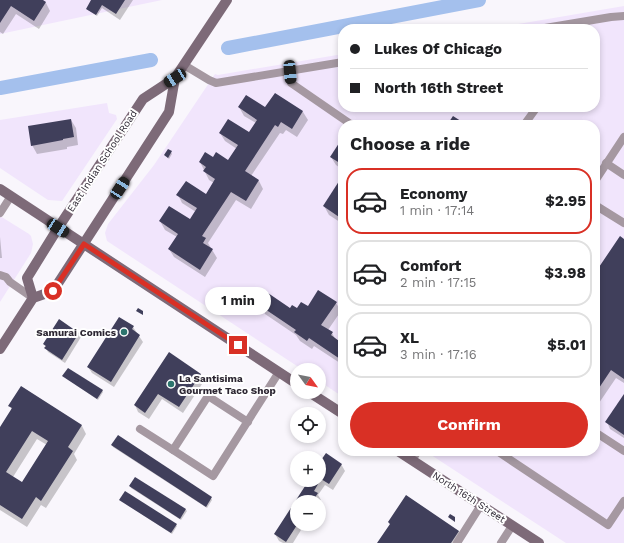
<!DOCTYPE html>
<meta charset="utf-8">
<style>
:root{--surface:#fff;--page:#f2f2f2;--text:#202124;--muted:#757577;--line:#e0e0e0;--accent:#d93025}
body{margin:0;font-family:"Work Sans",sans-serif;background:var(--page);color:var(--text);height:100vh;display:flex;flex-direction:column;font-size:15px;white-space:nowrap}
*{box-sizing:border-box;margin:0}
p{font-size:13px;color:var(--muted)}
.icon{flex:none;width:22px;height:22px;fill:none;stroke:currentColor;stroke-width:2;stroke-linecap:round;stroke-linejoin:round}
.map{position:relative;flex:1;overflow:hidden}
.drawer{position:absolute;left:338px;top:120px;width:262px;height:336px;display:flex;flex-direction:column;background:var(--surface);border-radius:16px;box-shadow:0 2px 6px #0003}
.drawer>*{flex:none}
.hud{position:absolute;left:338px;top:24px;width:262px;height:88px;border-radius:16px;box-shadow:0 2px 6px #0003;display:grid;align-content:center;height:88px;padding:0 12px;background:var(--surface)}
.needle{width:26px;rotate:123deg}
.buttons{position:absolute;left:290px;top:363px;display:grid;gap:8px}
.buttons a{display:grid;place-items:center;width:36px;height:36px;border-radius:50%;background:var(--surface);box-shadow:0 2px 6px #0003;font-size:20px}
.end{position:absolute;width:18px;height:18px;margin:-9px;border:5px solid #d93025;background:#fff;box-shadow:0 0 0 2px #fff}
.from{border-radius:50%}
.bubble{position:absolute;height:28px;border-radius:14px;background:var(--surface);box-shadow:0 2px 6px #0003;font-size:13px;font-weight:700;line-height:28px;text-align:center}
.car{position:absolute;width:12px;height:24px;margin:-12px -6px;border-radius:5px;box-shadow:0 0 3px 1px #0007;background:linear-gradient(#222 24%,#8ab4d8 0 40%,#222 0 76%,#8ab4d8 0 86%,#222 0)}
.hud b{display:flex;align-items:center;gap:14px;height:38px;font-size:15px}
.hud b+b{border-top:1px solid var(--line)}
.hud i{width:10px;height:10px;background:var(--text)}
ul{padding:0;list-style:none}
li{display:flex;align-items:center;gap:12px;height:66px;margin:0 8px 6px;padding:0 4px;border:2px solid var(--line);border-radius:16px}
li div{flex:1}
li b{display:block;font-size:15px}
li em{font-style:normal;font-weight:700}
li.active{border-color:var(--accent)}
li>.icon{width:36px;height:36px;stroke-width:1.5}
h2{padding:0 12px;font-size:18px;line-height:48px}
.primary-button{display:flex;gap:8px;margin-top:auto;padding:8px 12px}
.primary-button a{flex:1;height:46px;border-radius:24px;background:var(--accent);color:#fff;font-size:16px;font-weight:700;line-height:46px;text-align:center}
.map>svg:first-child{display:block}
.built{fill:#f1e5fc}
.shadow{fill:#0003;fill-rule:evenodd}
.lines{fill:none;stroke-linecap:round;stroke-linejoin:round}
.canal{stroke:#a4c0ed;stroke-width:14}
.building{fill:#403f5b;fill-rule:evenodd}
.service{stroke:#a598a1;stroke-width:8}
.secondary{stroke:#7d6a78;stroke-width:10}
.route{stroke:#d93025;stroke-width:5}
.poi-dot{fill:#2d756e;stroke:#fff;stroke-width:1.5}
.labels{text-anchor:middle;dominant-baseline:central;stroke-width:4;stroke-linejoin:round;paint-order:stroke}
.street-label{font-size:10px;fill:#2c2632;stroke:#fff}
.poi-label{font-size:10px;font-weight:bold;fill:#2c2632;stroke:#fff;text-anchor:end}
</style>
<div class="map">
<svg width="624" height="543" viewBox="0 0 624 543">
<rect width="100%" height="100%" fill="#f9f6fc"/>
<g class="built">
<path d="M0,0h162l-162,34z"/>
<path d="M624,6v537h-58l-141,-92h170v-326h-252v272l-24,-16v-11h-16l-196,-129 -2,-8 3,-9 46,-59 61,-91 3,1 125,-21v53h252v-78h-106z"/>
<path d="M107,103l2,10 7,2 1,4 -55,82 -14,-1 -48,-32v-48z"/>
<path d="M0,216l29,18 2,2 2,8 -2,9 -31,49z"/>
</g>
<g class="shadow">
<path d="M0,0h41l5,3 4,8 -11,18 -23,-15 -13,20 -3,-2z"/>
<path d="M93,0h40l-13,20 -18,-12 -5,8 -9,-6 -1,-1z"/>
<path d="M275,94l28,18 5,8 -11,17 -11,-7 -3,4 -3,-1 -29,43 8,5 4,8 -12,20 -15,-9 -28,43 9,15 -12,19 -31,-20 -5,-8 8,-12 -12,-7 -5,-9h30l6,-9 -14,-9 -4,-8h28l8,-12 -5,-3 -9,-18 13,-4 15,4 9,-13 -12,-8 -5,-8 29,1 7,-11 -12,-7 -5,-9 27,2z"/>
<path d="M71,120l5,8 2,17 -11,2v2l-30,5 -5,-9z"/>
<path d="M343,139v31l-7,-5 -5,-8z"/>
<path d="M171,152l1,2 -3,5 -4,-4z"/>
<path d="M343,177v47l-14,-9 -5,-9z"/>
<path d="M0,237l2,21h-2z"/>
<path d="M624,240v143l-8,-5 -17,25 -4,-3v-125z"/>
<path d="M336,303l5,8 -13,19 4,3 4,7 7,5v20l-29,-19 -2,3 -12,-8 -4,-6 -31,-21 -4,-9 36,5z"/>
<path d="M133,327l10,15 -29,45 -22,-14 -4,-6z"/>
<path d="M79,333l2,4 -16,26 -17,-11 -4,-8z"/>
<path d="M169,354l31,20 4,7 -21,32 -21,-14 -13,20 -11,-7 -3,-7z"/>
<path d="M63,376l39,14 1,2 -5,8z"/>
<path d="M22,387l60,39 4,8 -12,20 3,6 -31,48 -5,-3 -14,22 -27,-17v-81l12,-19 -2,-4zM37,439l10,6 -25,38 -9,-6z"/>
<path d="M624,396v42l-14,-9 -3,-7z"/>
<path d="M118,437l93,61 1,2 -5,8 -94,-61 -1,-2z"/>
<path d="M341,464l4,7 -12,19 -8,-5 -7,10 3,5 -2,3 -22,-1v22h3l-2,2 3,4 -8,13h-10l-4,-2 -4,-7 35,-54h9v-15z"/>
<path d="M135,478l51,32 1,1 -6,9 -50,-32 -1,-2z"/>
<path d="M120,500l56,25 1,1 -5,8z"/>
<path d="M389,522l70,9 4,9 -2,3h-82l11,-18z"/>
</g>
<g class="lines">
<g class="canal">
<path d="M228,48l251,-48"/>
<path d="M0,88l151,-28"/>
</g>
</g>
<g class="building">
<path d="M0,0h43l3,2 -12,19 -23,-15 -11,17z"/>
<path d="M91,0h34l-9,14 -14,-9 -6,10 -10,-6z"/>
<path d="M275,93l28,18 -11,18 -11,-7 -3,5 -3,-2 -30,46 14,9 -13,21 -15,-9 -29,44 4,2 -3,5 10,6 -13,21 -32,-21 10,-15 -19,-13 10,-15 21,13 7,-11 -21,-13 10,-14 20,13 9,-15 -12,-8 3,-4 -7,-5 6,-10 8,5 3,-5 12,8 10,-15 -19,-12 9,-14 21,13 8,-12 -19,-13 8,-12 19,12z"/>
<path d="M453,116l14,9h-20z"/>
<path d="M71,119l3,18 -11,2v1l-32,6 -3,-20z"/>
<path d="M343,137v28l-13,-8z"/>
<path d="M168,149l4,2 -4,7 -4,-3z"/>
<path d="M343,175v42l-1,2 -19,-13z"/>
<path d="M620,236l4,3v140l-13,-9 -16,24v-121z"/>
<path d="M318,290l19,12 -16,23 12,7 -2,3 12,9v17l-34,-23 -2,3 -13,-9 2,-2 -37,-25 9,-12 22,15 2,-3 5,3 4,-6 7,4z"/>
<path d="M138,308l5,3v4l-7,-4z"/>
<path d="M119,317l15,9 -2,3 8,6 -29,47 -24,-15z"/>
<path d="M59,319l20,14 -17,27 -18,-12 2,-2 -3,-2z"/>
<path d="M169,352l32,22 -22,33 -21,-13 -13,19 -11,-8z"/>
<path d="M68,368l35,22 -6,9 -35,-23z"/>
<path d="M21,386l61,39 -14,22 5,4 -32,50 -5,-4 -14,22 -22,-14v-78l12,-19 -4,-2zM32,431l16,10 -26,41 -16,-10z"/>
<path d="M624,394v41l-19,-13z"/>
<path d="M118,435l94,62 -6,10 -95,-62z"/>
<path d="M326,453l16,11 -13,20 -8,-5 -7,12 4,2 -6,9h-15v14l-3,5 3,2v2l-11,17 -12,-8 35,-54h10v-17z"/>
<path d="M135,477l51,32 -6,10 -51,-33z"/>
<path d="M125,491l52,33 -6,9 -52,-33z"/>
<path d="M406,495l53,36 -8,12h-74l13,-19 -2,-2z"/>
<path d="M450,514l5,3v5l-7,-5z"/>
</g>
<g class="lines">
<g class="service">
<path d="M539,29l72,-12 13,-1"/>
<path d="M184,65l25,15 7,3 127,-21"/>
<path d="M290,72l1,11 61,42"/>
<path d="M524,125l13,-18"/>
<path d="M606,163l18,12"/>
<path d="M595,181l29,-44"/>
<path d="M595,205l29,18"/>
<path d="M0,213l11,-17"/>
<path d="M0,275l6,2 4,5 23,16"/>
<path d="M248,422l-40,-26 -35,54 40,26 66,-104"/>
<path d="M140,429l33,21"/>
<path d="M595,432l29,19"/>
<path d="M497,451l111,74 16,-24"/>
<path d="M412,460l6,-9"/>
<path d="M457,543l24,-38"/>
<path d="M501,543l11,-17"/>
</g>
<g class="secondary">
<path d="M0,189l297,195"/>
<path d="M33,298l-6,-20 31,-50 85,-129 32,-21"/>
<path d="M0,349l33,-51 20,-7 13,-20 103,-159 6,-34 52,-78"/>
<path d="M309,392l34,22"/>
<path d="M398,451l141,92"/>
</g>
</g>
<g class="lines">
<path class="route" d="M53,291l31,-47 154,101"/>
</g>
<g class="poi-dot">
<circle cx="124" cy="332" r="4"/>
<circle cx="171" cy="384" r="4"/>
</g>
<g class="labels">
<g class="street-label">
<text transform="translate(102 161) rotate(-57)">East Indian School Road</text>
<text transform="translate(469 497) rotate(33)">North 16th Street</text>
</g>
<g class="poi-label">
<text x="116" y="332">Samurai Comics</text>
<text x="179" y="378" text-anchor="start">La Santisima<tspan x="179" dy="12">Gourmet Taco Shop</tspan></text>
</g>
</g>
</svg>
<div class="buttons">
<a><svg class="needle" viewBox="-14 -14 28 28"><path d="M0-13l5 13h-10z" fill="#e53935"/><path d="M0 13l5-13h-10z" fill="#757577"/></svg></a>
<a><svg class="icon" aria-label="locate" viewBox="0 0 24 24"><circle cx="12" cy="12" r="6"/><path d="M12 2v4M12 18v4M2 12h4M18 12h4"/></svg></a>
<a>+</a>
<a>−</a>
</div>
<i class="end from" style="left:53px;top:291px"></i>
<i class="end" style="left:238px;top:345px"></i>
<div class="bubble" style="left:205px;top:287px;width:66px">1 min</div>
<i class="car" style="left:290px;top:72px;rotate:175deg"></i>
<i class="car" style="left:175px;top:78px;rotate:238deg"></i>
<i class="car" style="left:120px;top:188px;rotate:33deg"></i>
<i class="car" style="left:58px;top:228px;rotate:123deg"></i>
<div class="hud">
<b><i class="from"></i>Lukes Of Chicago</b>
<b><i></i>North 16th Street</b>
</div>
<section class="drawer">
<h2>Choose a ride</h2>
<ul>
<li class="active"><svg class="icon" aria-label="car" viewBox="0 0 24 24"><path d="M5 17H2v-5l4-1 3-4h7l3 4 3 1v5h-3M9 17h6M6 11h13"/><circle cx="7" cy="17" r="2"/><circle cx="17" cy="17" r="2"/></svg><div><b>Economy</b><p>1 min · 17:14</p></div><em>$2.95</em></li>
<li><svg class="icon" aria-label="car" viewBox="0 0 24 24"><path d="M5 17H2v-5l4-1 3-4h7l3 4 3 1v5h-3M9 17h6M6 11h13"/><circle cx="7" cy="17" r="2"/><circle cx="17" cy="17" r="2"/></svg><div><b>Comfort</b><p>2 min · 17:15</p></div><em>$3.98</em></li>
<li><svg class="icon" aria-label="car" viewBox="0 0 24 24"><path d="M5 17H2v-5l4-1 3-4h7l3 4 3 1v5h-3M9 17h6M6 11h13"/><circle cx="7" cy="17" r="2"/><circle cx="17" cy="17" r="2"/></svg><div><b>XL</b><p>3 min · 17:16</p></div><em>$5.01</em></li>
</ul>
<div class="primary-button"><a>Confirm</a></div>
</section>
</div>
